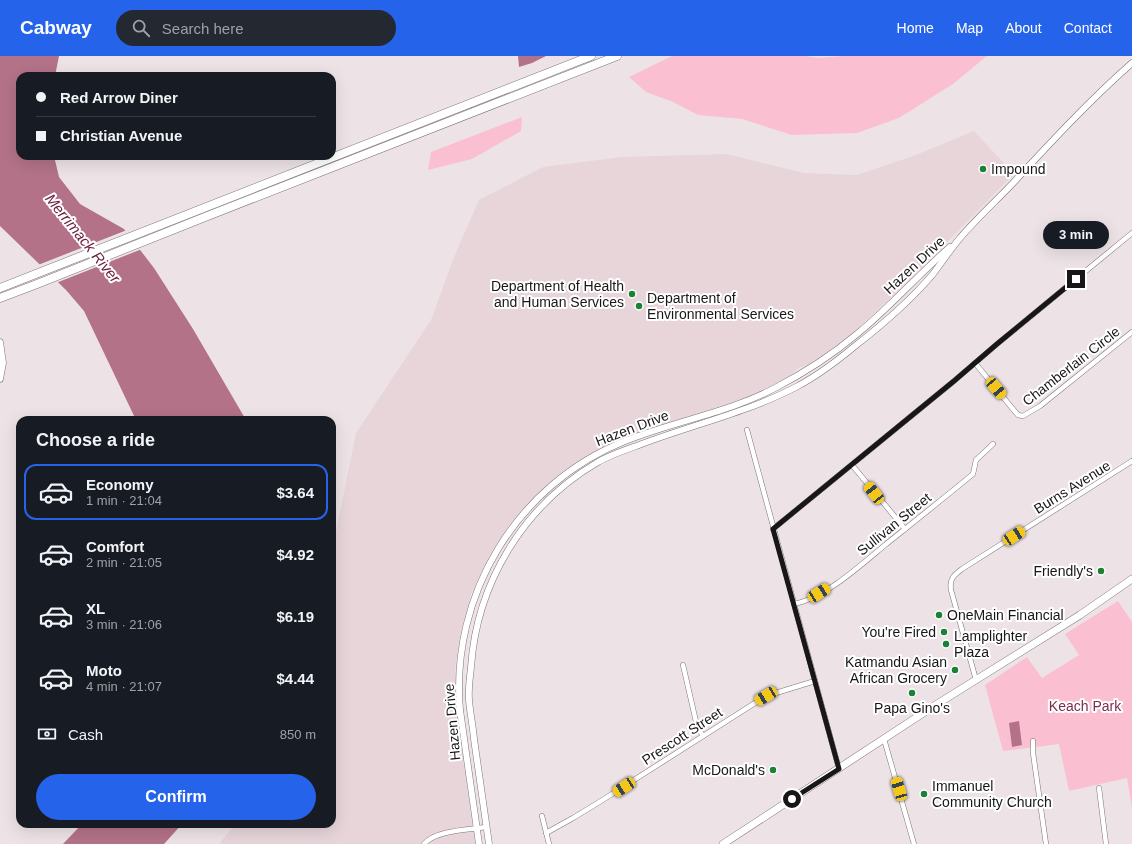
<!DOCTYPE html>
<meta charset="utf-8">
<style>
:root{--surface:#171b24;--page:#242831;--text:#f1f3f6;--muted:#9ea1a6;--line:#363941;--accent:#2563eb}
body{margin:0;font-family:Arial,sans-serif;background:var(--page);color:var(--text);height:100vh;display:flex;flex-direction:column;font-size:15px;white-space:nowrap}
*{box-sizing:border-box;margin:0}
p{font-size:13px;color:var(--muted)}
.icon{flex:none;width:22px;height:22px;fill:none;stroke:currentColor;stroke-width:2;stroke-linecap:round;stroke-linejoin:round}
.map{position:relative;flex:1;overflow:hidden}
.drawer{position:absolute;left:16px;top:360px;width:320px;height:412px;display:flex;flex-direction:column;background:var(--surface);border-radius:12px;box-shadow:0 4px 16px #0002}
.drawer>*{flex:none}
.top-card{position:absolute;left:16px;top:16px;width:320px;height:88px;border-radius:12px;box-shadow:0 4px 16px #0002;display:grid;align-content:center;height:88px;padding:0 20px;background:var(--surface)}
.end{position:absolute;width:18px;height:18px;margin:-9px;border:5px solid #191617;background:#fff;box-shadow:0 0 0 2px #fff}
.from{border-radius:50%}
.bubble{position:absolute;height:28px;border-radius:14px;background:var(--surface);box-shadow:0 4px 16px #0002;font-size:13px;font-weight:700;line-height:28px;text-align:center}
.car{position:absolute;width:12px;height:24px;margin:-12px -6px;border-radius:5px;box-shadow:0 0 3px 1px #0007;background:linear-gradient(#f5c518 24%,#345 0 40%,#f5c518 0 76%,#345 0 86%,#f5c518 0)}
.top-card b{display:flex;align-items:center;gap:14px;height:38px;font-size:15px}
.top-card b+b{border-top:1px solid var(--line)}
.top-card i{width:10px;height:10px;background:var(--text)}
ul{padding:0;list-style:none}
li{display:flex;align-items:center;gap:12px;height:56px;margin:0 8px 6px;padding:0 12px;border:2px solid transparent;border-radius:12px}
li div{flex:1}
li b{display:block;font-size:15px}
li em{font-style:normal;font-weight:700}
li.active{border-color:var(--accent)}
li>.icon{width:36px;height:36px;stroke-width:1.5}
h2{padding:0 20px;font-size:18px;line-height:48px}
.pay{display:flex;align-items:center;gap:10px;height:44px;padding:0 20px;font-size:15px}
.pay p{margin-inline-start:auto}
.cta{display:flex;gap:8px;margin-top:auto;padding:8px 20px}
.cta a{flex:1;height:46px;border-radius:24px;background:var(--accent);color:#fff;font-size:16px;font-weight:700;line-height:46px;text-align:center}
header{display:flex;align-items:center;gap:24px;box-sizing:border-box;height:56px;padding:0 20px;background:var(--accent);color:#fff}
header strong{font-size:19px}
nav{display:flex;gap:22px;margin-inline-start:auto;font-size:14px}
.search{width:280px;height:36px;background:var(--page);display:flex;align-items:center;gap:10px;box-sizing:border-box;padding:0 14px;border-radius:22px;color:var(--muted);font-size:15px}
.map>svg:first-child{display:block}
.built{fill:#e7d5da}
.green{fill:#fac0d2}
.water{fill:#b37288}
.pier{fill:#ede3e6}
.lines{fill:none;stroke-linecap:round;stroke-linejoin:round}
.street-casing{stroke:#7d7477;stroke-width:5.5}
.secondary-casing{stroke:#7d7477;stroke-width:7}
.primary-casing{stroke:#7d7477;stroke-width:8}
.highway-casing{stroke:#7d7477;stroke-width:9}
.street{stroke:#fff;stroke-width:4.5}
.secondary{stroke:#fff;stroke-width:6}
.primary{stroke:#fff;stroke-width:7}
.highway{stroke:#fff;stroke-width:8}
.route{stroke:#191617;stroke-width:5}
.poi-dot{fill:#198237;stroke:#fff;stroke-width:1.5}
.labels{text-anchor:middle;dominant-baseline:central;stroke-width:4;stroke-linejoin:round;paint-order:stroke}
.poi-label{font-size:14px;fill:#191617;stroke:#fff;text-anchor:start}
.street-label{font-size:14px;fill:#191617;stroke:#fff}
.park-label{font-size:14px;fill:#7d2c4e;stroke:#fff}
.water-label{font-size:15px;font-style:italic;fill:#702042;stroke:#fff}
</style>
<header>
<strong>Cabway</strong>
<div class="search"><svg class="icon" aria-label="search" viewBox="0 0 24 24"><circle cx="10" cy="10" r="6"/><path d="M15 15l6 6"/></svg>Search here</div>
<nav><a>Home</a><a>Map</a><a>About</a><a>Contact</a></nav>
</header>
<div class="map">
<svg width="1132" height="788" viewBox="0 0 1132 788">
<rect width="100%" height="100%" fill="#ede3e6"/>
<path class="built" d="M974,75l40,43 -103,105 -57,53 -33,25 -12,8 -11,3 -8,9 -21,11 -38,15 -91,29 -33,12 -42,26 -16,13 -30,30 -10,13 -17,26 -13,25 -8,18 -11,40 -5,34 2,47 18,128h-256l16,-20h97v-266l4,-26 20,-99 75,-113 23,-63 25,-57 64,-33 79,-10 105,-3 77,19 53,2 59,-20z"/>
<g class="green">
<path d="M672,0h134l12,2 26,-2h143l-34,28 -54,34 -42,15 -65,2 -50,-16 -44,-4 -25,-13 -27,-10 -17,-15z"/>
<path d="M522,61l-1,14 -49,28 -44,11 3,-18z"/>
<path d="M1118,545l14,21v186l-5,-30 -58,13 -10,-47 -56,7 -18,-66 42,-28 15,21 37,-23 -14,-21z"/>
</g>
<g class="water">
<path d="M0,0h59l-4,20h-35v80h34l5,21 21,27 44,25 30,39 39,61 53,91h-110l-52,-109 -18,-21 -66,-64z"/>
<path d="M518,0h28l-14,7 -13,4z"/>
<path d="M1019,665l3,24 -10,2 -3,-24z"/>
<path d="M82,768h100l-18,20h-101z"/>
</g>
<path class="pier" d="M127,174l15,19 -86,34 -18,-18z"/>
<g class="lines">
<g class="street-casing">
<g id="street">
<path d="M975,307l37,45 6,7 5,1 17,-10 92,-74"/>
<path d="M747,374l92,339"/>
<path d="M852,409l53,64"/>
<path d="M773,473l181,-148 43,-37 135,-111"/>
<path d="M794,548c31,-6 67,-39 91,-59 30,-24 59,-47 88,-71l3,-14 17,-16"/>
<path d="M683,609l14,61 6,10"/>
<path d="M976,624l-25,-90c-2,-11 3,-15 11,-21l170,-108"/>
<path d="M884,683l30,105"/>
<path d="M1033,685v12l13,91"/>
<path d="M1099,732l7,56"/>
<path d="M542,760l7,28"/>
<path d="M546,777l27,-15 28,-17 165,-105 49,-15"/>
<path d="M424,788c12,-14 44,-14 62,-17"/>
</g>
</g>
<g class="secondary-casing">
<g id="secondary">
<path d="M0,286l3,21 -3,16"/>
<path d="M479,788l-19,-134c-10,-115 57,-226 165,-269 49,-20 103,-28 150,-53 29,-15 57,-33 82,-54 33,-27 61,-59 93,-87"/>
<path d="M489,788c-5,-35 -10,-70 -15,-105 -1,-13 -4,-26 -5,-39 -1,-11 1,-22 2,-33 6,-85 53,-162 127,-205 12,-7 27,-12 41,-17 52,-20 107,-32 157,-58 21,-11 41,-26 59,-41 27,-21 56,-46 78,-72 9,-12 17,-24 27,-36 17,-20 36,-37 54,-56 38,-41 76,-82 118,-119"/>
</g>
</g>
<g class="primary-casing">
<path id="primary" d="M723,788l211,-138 146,-91 52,-36"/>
</g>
<g class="highway-casing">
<g id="highway">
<path d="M0,232l591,-232"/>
<path d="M0,242l37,-14 168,-67 412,-161"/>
</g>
</g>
<use href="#street" class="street"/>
<use href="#secondary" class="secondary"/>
<use href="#primary" class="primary"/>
<use href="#highway" class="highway"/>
</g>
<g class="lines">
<path class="route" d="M792,743l47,-30 -66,-240 181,-148 43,-37 79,-65"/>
</g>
<g class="poi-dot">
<circle cx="983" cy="113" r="4"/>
<circle cx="632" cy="238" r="4"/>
<circle cx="639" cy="250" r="4"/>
<circle cx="1101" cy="515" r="4"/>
<circle cx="939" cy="559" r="4"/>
<circle cx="944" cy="576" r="4"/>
<circle cx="946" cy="588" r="4"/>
<circle cx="955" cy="614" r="4"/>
<circle cx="912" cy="637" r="4"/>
<circle cx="773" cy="714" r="4"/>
<circle cx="924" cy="738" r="4"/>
</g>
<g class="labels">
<g class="poi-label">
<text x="991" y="113">Impound</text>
<text x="624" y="230" text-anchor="end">Department of Health<tspan x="624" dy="16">and Human Services</tspan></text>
<text x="647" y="242">Department of<tspan x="647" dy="16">Environmental Services</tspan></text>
<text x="1093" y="515" text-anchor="end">Friendly's</text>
<text x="947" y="559">OneMain Financial</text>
<text x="936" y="576" text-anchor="end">You're Fired</text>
<text x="954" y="580">Lamplighter<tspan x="954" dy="16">Plaza</tspan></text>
<text x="947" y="606" text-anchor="end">Katmandu Asian<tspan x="947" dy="16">African Grocery</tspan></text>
<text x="912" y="652" text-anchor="middle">Papa Gino's</text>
<text x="765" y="714" text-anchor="end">McDonald's</text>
<text x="932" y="730">Immanuel<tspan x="932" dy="16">Community Church</tspan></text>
</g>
<g class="street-label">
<text transform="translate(914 209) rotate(-43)">Hazen Drive</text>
<text transform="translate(1071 310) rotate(-38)">Chamberlain Circle</text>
<text transform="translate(632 372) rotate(-21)">Hazen Drive</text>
<text transform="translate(1072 431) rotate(-32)">Burns Avenue</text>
<text transform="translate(894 468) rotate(-39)">Sullivan Street</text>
<text transform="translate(452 666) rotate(-95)">Hazen Drive</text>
<text transform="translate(682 680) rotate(-33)">Prescott Street</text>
</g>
<g class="park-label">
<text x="1085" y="650">Keach Park</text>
</g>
<g class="water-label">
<text transform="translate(83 182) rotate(51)">Merrimack River</text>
</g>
</g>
</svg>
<i class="end from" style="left:792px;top:743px"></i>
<i class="end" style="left:1076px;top:223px"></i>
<div class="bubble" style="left:1043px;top:165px;width:66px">3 min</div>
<i class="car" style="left:996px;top:332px;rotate:140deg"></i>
<i class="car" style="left:874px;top:437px;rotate:322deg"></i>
<i class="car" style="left:1014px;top:480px;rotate:57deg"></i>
<i class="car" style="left:819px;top:537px;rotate:58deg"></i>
<i class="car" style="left:766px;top:640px;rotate:239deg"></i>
<i class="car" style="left:624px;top:731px;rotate:237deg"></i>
<i class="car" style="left:899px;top:733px;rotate:343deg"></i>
<div class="top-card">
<b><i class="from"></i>Red Arrow Diner</b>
<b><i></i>Christian Avenue</b>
</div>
<section class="drawer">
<h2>Choose a ride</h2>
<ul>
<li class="active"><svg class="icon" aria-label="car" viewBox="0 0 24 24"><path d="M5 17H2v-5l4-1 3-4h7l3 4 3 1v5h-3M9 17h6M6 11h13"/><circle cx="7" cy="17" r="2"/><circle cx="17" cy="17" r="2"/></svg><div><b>Economy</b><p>1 min · 21:04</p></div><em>$3.64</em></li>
<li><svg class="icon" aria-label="car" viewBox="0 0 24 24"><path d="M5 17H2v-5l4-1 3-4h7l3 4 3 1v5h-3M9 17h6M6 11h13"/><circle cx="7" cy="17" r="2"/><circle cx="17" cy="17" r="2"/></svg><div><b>Comfort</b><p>2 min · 21:05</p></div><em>$4.92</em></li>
<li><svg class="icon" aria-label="car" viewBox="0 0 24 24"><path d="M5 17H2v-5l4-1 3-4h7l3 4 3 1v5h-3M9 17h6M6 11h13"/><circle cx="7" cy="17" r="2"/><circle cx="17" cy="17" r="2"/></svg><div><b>XL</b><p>3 min · 21:06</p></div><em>$6.19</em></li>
<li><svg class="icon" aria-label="car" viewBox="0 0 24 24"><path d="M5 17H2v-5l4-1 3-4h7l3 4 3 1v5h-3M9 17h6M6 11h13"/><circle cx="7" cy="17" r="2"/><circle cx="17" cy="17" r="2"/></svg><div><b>Moto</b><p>4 min · 21:07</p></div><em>$4.44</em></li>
</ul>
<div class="pay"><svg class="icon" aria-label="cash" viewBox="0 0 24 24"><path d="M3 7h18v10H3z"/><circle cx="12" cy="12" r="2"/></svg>Cash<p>850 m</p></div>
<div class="cta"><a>Confirm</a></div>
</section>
</div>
